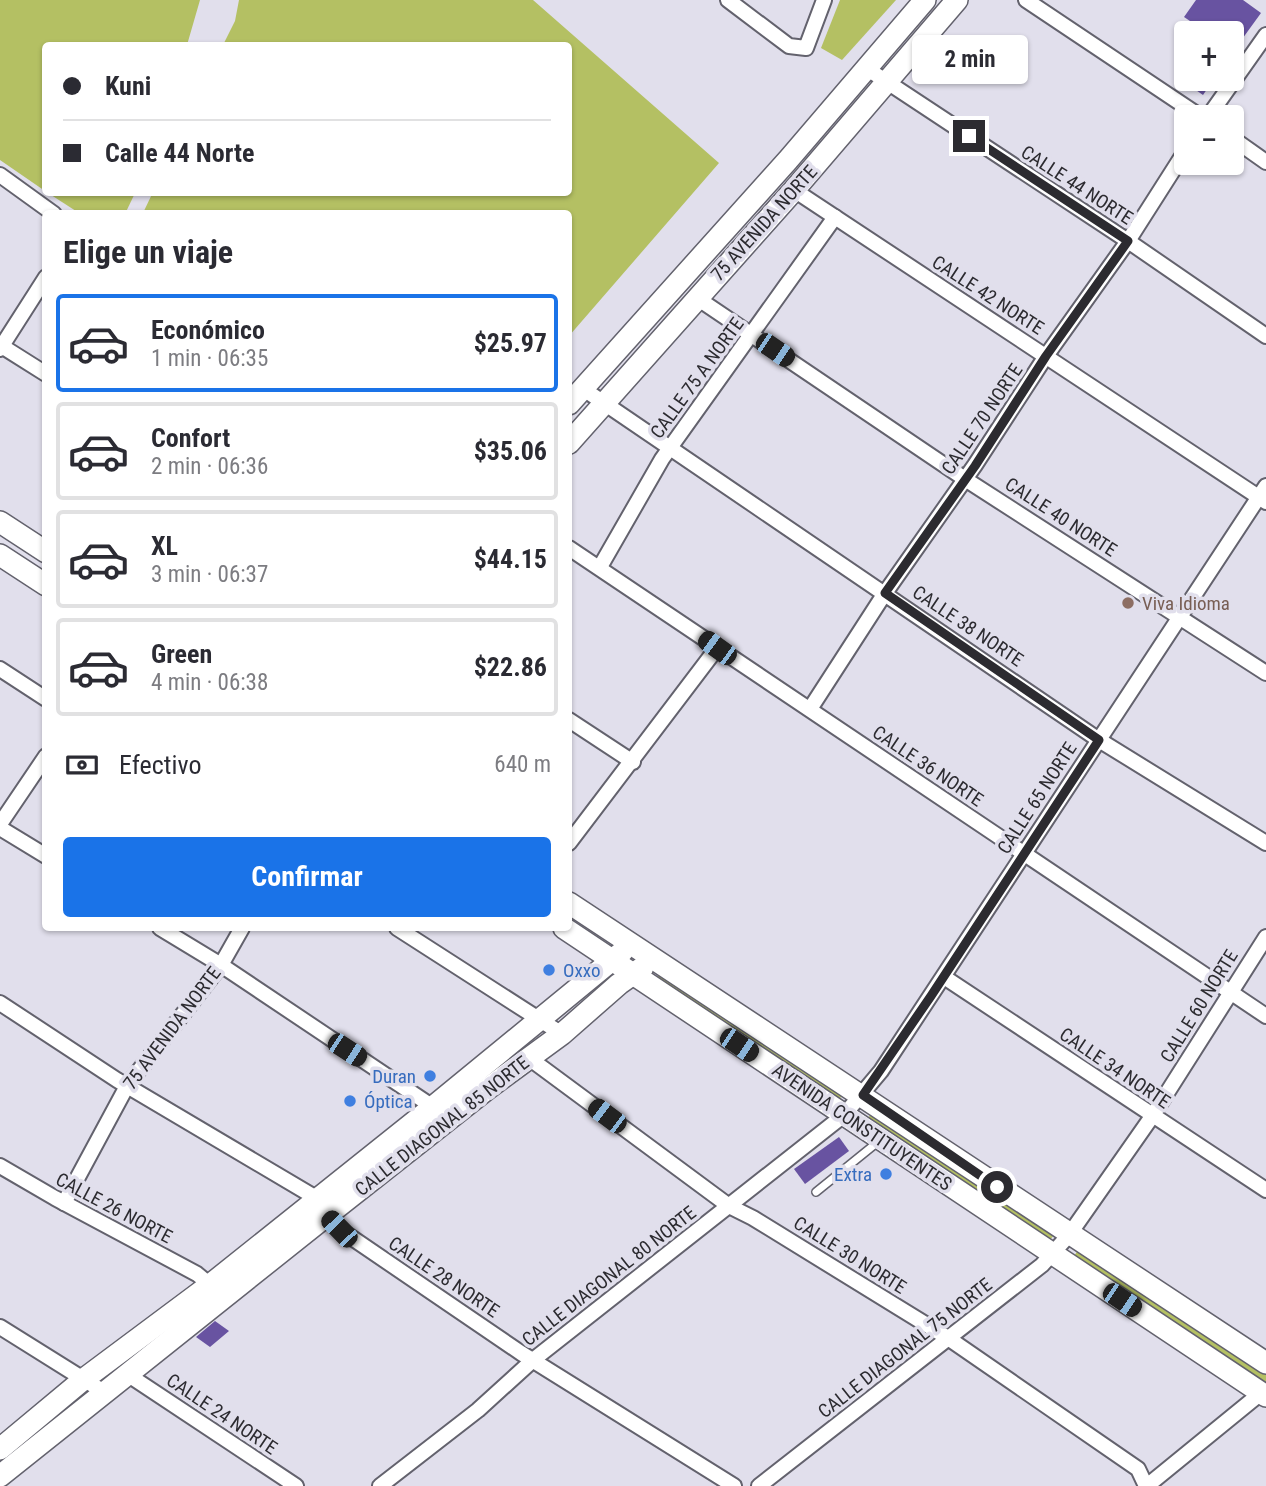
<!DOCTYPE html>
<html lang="es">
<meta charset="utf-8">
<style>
:root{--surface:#fff;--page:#f2f2f3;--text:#2b2b33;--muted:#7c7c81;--line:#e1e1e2;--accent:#1a73e8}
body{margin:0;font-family:"Roboto Condensed",sans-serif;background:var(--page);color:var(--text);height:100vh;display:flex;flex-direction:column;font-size:26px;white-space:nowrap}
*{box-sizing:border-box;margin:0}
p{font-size:23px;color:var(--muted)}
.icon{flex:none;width:38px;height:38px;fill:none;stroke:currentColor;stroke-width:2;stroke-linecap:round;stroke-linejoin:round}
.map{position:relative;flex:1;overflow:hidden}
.drawer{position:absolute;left:42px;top:210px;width:530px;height:721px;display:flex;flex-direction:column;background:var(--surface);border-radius:7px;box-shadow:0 2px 5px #0004}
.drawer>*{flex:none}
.top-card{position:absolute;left:42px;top:42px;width:530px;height:154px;border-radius:7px;box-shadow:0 2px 5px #0004;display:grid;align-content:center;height:154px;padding:0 21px;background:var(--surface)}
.controls{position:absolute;left:1174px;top:21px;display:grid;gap:14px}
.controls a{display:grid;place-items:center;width:70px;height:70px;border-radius:7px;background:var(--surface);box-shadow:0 2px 5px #0004;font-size:35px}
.end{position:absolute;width:32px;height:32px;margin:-16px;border:9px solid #2c2b30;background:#fff;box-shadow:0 0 0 4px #fff}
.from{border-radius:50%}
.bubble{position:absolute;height:49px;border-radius:7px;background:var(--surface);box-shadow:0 2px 5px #0004;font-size:23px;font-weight:700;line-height:49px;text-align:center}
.car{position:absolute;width:21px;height:42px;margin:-21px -10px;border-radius:9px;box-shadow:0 0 5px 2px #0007;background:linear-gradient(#222 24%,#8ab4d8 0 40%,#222 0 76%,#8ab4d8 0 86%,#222 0)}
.top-card b{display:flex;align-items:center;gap:24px;height:66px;font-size:26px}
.top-card b+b{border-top:2px solid var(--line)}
.top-card i{width:18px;height:18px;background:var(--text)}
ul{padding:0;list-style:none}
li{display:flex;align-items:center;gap:21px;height:98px;margin:0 14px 10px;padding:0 7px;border:4px solid var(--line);border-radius:7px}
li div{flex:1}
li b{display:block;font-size:26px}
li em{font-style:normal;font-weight:700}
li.selected{border-color:var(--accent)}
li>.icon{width:63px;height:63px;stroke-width:1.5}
h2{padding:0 21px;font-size:32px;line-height:84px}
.pay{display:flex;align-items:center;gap:18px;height:77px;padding:0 21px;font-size:26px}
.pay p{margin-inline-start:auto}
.action{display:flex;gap:14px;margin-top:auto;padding:14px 21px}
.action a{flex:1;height:80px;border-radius:7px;background:var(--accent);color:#fff;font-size:28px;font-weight:700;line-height:80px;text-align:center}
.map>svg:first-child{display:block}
.green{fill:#b4c063}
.building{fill:#6853a1}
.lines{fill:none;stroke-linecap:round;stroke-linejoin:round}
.lane-casing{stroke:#63626d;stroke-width:10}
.street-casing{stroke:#63626d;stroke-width:18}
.secondary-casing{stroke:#63626d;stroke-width:24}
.lane{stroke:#fff;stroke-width:7}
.street{stroke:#fff;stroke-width:14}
.secondary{stroke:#fff;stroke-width:21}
.route{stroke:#2c2b30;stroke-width:9}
.education-dot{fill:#8d6e63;stroke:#e1dfec;stroke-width:2.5}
.shop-dot{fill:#3f7fe0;stroke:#e1dfec;stroke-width:2.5}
.labels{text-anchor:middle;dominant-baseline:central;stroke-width:7;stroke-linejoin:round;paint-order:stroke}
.street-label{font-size:19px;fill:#2c2b30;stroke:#e1dfec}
.education-label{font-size:19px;fill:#785e54;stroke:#e1dfec;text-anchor:start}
.shop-label{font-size:19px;fill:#366cbe;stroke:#e1dfec;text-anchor:start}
</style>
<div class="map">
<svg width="1266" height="1486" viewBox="0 0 1266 1486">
<rect width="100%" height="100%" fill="#e1dfec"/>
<g class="green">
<path d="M0,0h200l-13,45 -141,1 -1,145 -45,-31z"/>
<path d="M239,0h294l186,163 -150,173v-122l-426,-1 10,-21h416v-146l-346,-1 12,-24z"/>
<path d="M840,0h56l-54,60 -21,-12z"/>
<path d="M48,193h87l-10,21 -46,-1z"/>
<path d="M658,974l183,117 1,6 -6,2 -178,-118z"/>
<path d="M871,1114l182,122 -5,7 -182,-122z"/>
<path d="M1079,1249l187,124v11l-192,-128z"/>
</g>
<g class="building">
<path d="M1196,0h47l18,13 -29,40v-20h-24l-24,-16z"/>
<path d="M1180,79h34l-11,16z"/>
<path d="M839,1137l10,14 -44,33 -11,-15z"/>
<path d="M215,1321l14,10 -19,16 -14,-10z"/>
</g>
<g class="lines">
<g class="lane-casing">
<path id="lane" d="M816,1192l63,-51"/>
</g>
<g class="street-casing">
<g id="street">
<path d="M728,0l61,46 17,2 18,-48"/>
<path d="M1026,0l175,117"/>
<path d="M866,68l262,173 138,95"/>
<path d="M1208,117l58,-82"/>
<path d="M1232,138l34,24"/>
<path d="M0,175l54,39"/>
<path d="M794,190l472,312"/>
<path d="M697,298l268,181 301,194"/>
<path d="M0,345l46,29"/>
<path d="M0,349l46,-72"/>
<path d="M582,388l517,352 167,103"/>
<path d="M569,548l697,468"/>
<path d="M600,567l62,-108 173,-242"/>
<path d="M0,669l46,30"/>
<path d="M810,709l75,-116 90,-128 71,-109 82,-115 58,-91"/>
<path d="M569,720l64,42"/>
<path d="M0,824l46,-68"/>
<path d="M0,828l46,28"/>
<path d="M569,843l148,-195"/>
<path d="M160,928l61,37 212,142"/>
<path d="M397,928l165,106"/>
<path d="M944,977l322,213"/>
<path d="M0,1003l117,77 201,119 8,17 13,13 182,124 213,133"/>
<path d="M529,1058l200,148 24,12 195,120 190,131 8,17"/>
<path d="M0,1166l55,32 142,76 13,11"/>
<path d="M64,1203l63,-117 94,-121 21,-37"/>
<path d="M0,1327l104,65"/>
<path d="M127,1374l169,112"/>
<path d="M380,1486l98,-76 55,-50 311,-245 37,-44 385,-585"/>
<path d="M759,1486l283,-221 27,-30 84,-120 113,-178"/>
<path d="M1147,1486l114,-93"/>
</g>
</g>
<g class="secondary-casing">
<g id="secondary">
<path d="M569,404l219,-244 137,-160"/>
<path d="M569,443l225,-253 163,-190"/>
<path d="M0,522l46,30"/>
<path d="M0,555l46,30"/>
<path d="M569,903l697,460"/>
<path d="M564,928l702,468"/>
<path d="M0,1449l84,-70 126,-94 223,-178 189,-155"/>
<path d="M0,1476l326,-260 161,-127 75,-55 57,-50 24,-17"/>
</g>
</g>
<use href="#lane" class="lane"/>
<use href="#street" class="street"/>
<use href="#secondary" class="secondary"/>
</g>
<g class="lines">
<path class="route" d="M969,136l159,105 -82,115 -71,110 -90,127 214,147 -168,256 -68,99 134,92"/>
</g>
<circle class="education-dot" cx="1128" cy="603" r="7"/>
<g class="shop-dot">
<circle cx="549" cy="970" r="7"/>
<circle cx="430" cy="1076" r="7"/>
<circle cx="350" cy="1101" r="7"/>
<circle cx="886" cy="1174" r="7"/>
</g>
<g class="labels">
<g class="street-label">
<text transform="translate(1077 185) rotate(33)">CALLE 44 NORTE</text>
<text transform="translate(764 223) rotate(-48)">75 AVENIDA NORTE</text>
<text transform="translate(988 295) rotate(33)">CALLE 42 NORTE</text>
<text transform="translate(697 378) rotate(-54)">CALLE 75 A NORTE</text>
<text transform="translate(982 419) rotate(-56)">CALLE 70 NORTE</text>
<text transform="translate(1061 517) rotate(33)">CALLE 40 NORTE</text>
<text transform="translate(968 626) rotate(34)">CALLE 38 NORTE</text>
<text transform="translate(928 766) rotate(34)">CALLE 36 NORTE</text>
<text transform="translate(1037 798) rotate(-57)">CALLE 65 NORTE</text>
<text transform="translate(1199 1006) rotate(-58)">CALLE 60 NORTE</text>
<text transform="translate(172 1028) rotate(-53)">75 AVENIDA NORTE</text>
<text transform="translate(1115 1068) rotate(34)">CALLE 34 NORTE</text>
<text transform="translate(442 1126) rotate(-38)">CALLE DIAGONAL 85 NORTE</text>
<text transform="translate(862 1127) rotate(34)">AVENIDA CONSTITUYENTES</text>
<text transform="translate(114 1208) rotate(28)">CALLE 26 NORTE</text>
<text transform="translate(850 1255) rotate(32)">CALLE 30 NORTE</text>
<text transform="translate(609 1276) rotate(-38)">CALLE DIAGONAL 80 NORTE</text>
<text transform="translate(444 1277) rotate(34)">CALLE 28 NORTE</text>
<text transform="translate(905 1348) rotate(-38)">CALLE DIAGONAL 75 NORTE</text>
<text transform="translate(222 1414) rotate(34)">CALLE 24 NORTE</text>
</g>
<g class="education-label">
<text x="1142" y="603">Viva Idioma</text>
</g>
<g class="shop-label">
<text x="563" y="970">Oxxo</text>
<text x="416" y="1076" text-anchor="end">Duran</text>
<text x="364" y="1101">Óptica</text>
<text x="872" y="1174" text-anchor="end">Extra</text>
</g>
</g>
</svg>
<div class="controls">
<a>+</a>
<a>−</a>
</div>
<i class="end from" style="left:997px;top:1187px"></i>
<i class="end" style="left:969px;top:136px"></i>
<div class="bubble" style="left:912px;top:35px;width:116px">2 min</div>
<i class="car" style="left:775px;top:350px;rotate:124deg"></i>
<i class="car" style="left:717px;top:648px;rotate:306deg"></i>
<i class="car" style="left:739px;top:1045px;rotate:124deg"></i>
<i class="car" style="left:347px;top:1050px;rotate:123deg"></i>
<i class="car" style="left:607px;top:1116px;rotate:307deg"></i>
<i class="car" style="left:339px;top:1229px;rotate:316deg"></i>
<i class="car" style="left:1122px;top:1300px;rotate:124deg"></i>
<div class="top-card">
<b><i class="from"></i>Kuni</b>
<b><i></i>Calle 44 Norte</b>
</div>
<section class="drawer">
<h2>Elige un viaje</h2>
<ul>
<li class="selected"><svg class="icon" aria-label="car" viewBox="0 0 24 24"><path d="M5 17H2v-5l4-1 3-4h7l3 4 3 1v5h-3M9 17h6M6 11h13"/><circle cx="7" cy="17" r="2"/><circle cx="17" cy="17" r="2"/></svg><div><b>Económico</b><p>1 min · 06:35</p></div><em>$25.97</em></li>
<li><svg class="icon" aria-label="car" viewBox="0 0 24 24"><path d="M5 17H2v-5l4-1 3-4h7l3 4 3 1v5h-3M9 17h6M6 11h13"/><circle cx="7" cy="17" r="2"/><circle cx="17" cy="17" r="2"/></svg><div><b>Confort</b><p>2 min · 06:36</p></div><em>$35.06</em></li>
<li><svg class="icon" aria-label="car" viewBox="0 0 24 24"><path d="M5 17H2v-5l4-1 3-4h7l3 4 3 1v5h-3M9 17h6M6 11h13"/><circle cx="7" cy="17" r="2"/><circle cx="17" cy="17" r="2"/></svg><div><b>XL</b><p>3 min · 06:37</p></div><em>$44.15</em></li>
<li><svg class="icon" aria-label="car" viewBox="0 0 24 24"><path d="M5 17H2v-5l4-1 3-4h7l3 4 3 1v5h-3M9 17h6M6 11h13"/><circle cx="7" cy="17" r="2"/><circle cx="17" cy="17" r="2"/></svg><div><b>Green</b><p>4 min · 06:38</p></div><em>$22.86</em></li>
</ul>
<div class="pay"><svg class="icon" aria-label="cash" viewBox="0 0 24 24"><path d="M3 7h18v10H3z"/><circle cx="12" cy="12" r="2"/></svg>Efectivo<p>640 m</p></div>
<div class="action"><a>Confirmar</a></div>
</section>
</div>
